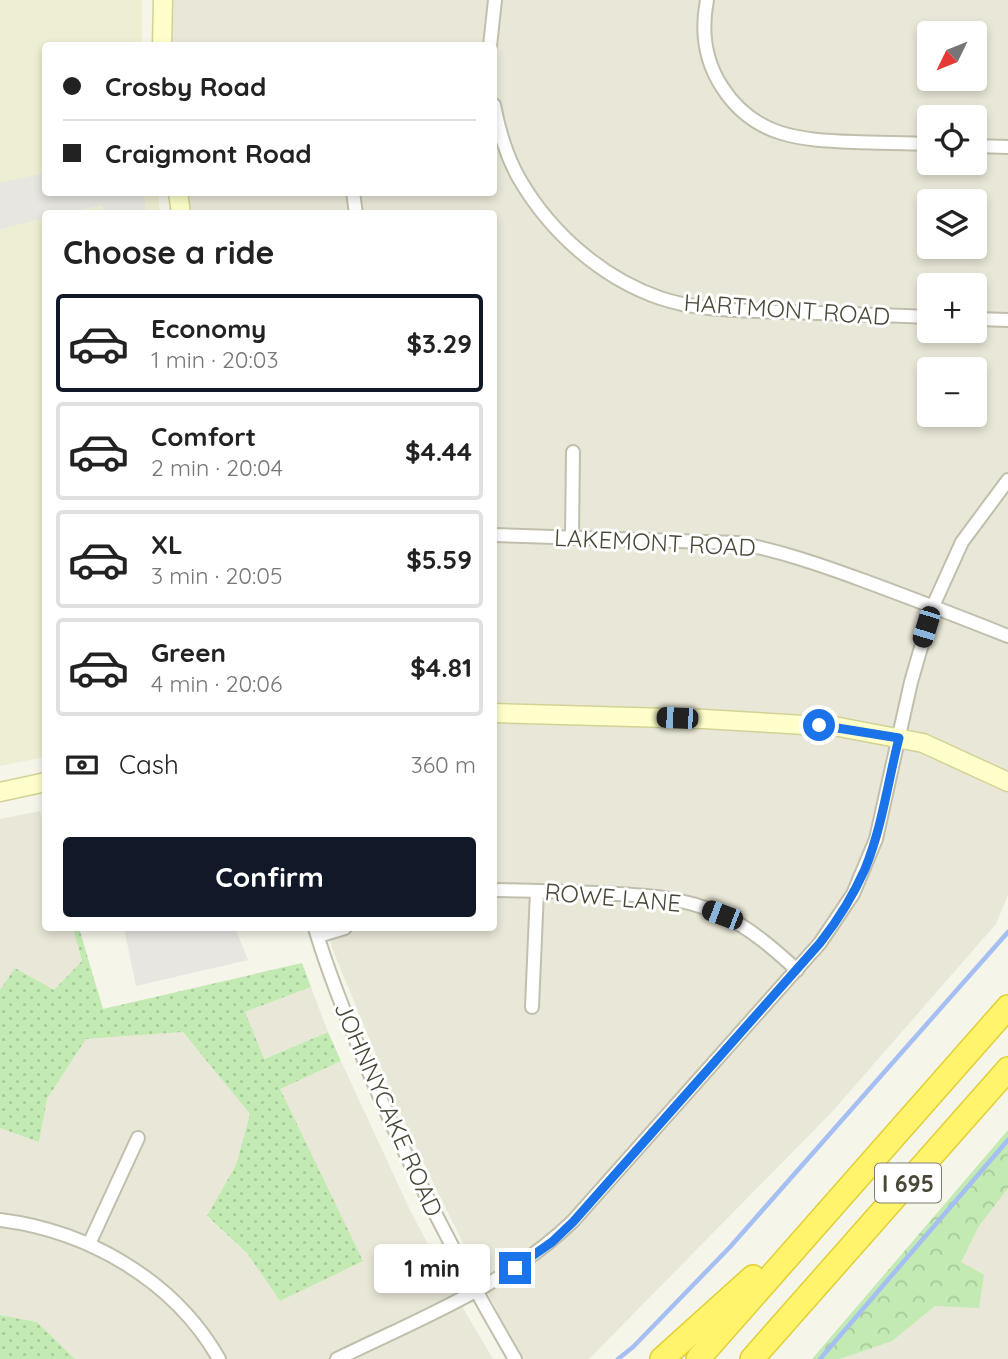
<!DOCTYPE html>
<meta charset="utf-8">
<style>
:root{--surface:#fff;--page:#f6f6f6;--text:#222;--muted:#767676;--line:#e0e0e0;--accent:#111827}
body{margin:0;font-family:Quicksand,sans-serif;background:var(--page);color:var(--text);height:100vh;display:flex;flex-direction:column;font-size:26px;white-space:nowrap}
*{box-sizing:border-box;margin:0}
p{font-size:23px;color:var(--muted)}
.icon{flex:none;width:38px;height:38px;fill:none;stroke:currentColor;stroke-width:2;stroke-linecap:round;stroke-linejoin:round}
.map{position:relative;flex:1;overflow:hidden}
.side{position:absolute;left:42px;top:210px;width:455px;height:721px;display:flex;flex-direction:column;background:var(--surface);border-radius:7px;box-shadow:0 4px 10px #0003}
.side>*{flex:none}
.hud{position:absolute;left:42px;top:42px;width:455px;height:154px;border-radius:7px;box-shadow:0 4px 10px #0003;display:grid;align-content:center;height:154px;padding:0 21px;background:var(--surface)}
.needle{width:46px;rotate:227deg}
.controls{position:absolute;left:917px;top:21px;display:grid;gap:14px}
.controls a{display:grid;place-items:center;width:70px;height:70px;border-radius:7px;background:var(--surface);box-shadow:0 4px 10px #0003;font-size:35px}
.end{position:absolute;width:32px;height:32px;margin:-16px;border:9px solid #1a73e8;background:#fff;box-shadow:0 0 0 4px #fff}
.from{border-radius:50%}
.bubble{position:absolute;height:49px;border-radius:7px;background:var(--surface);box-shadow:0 4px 10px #0003;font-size:23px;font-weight:700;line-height:49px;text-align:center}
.car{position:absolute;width:21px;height:42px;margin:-21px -10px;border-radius:9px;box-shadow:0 0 5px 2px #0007;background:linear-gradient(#222 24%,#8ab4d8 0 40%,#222 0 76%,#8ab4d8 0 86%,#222 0)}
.hud b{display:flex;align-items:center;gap:24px;height:66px;font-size:26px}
.hud b+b{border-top:2px solid var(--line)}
.hud i{width:18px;height:18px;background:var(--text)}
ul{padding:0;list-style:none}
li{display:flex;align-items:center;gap:21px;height:98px;margin:0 14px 10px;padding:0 7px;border:4px solid var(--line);border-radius:7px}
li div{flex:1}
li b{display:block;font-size:26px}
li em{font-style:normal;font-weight:700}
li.active{border-color:var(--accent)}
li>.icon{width:63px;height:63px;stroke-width:1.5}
h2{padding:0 21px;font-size:32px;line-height:84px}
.pay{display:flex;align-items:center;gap:18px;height:77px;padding:0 21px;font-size:26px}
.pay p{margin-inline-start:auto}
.button{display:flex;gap:14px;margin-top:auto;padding:14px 21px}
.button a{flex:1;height:80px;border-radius:7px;background:var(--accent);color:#fff;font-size:28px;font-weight:700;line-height:80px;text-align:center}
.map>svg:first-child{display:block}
.residential{fill:#e9e8d8;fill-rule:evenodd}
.education{fill:#eeeed3}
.grass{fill:url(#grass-dots)}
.forest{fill:url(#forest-crowns)}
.parking{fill:#e7e6e1}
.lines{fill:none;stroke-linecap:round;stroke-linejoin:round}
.stream{stroke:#a5bff3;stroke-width:4.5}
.minor-casing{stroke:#c1bfac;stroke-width:16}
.secondary-casing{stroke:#d3d296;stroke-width:21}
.motorway-casing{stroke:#e2cf37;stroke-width:26}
.minor{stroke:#fff;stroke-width:12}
.secondary{stroke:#feffca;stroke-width:18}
.motorway{stroke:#fff46b;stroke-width:23}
.route{stroke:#1a73e8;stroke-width:9}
.labels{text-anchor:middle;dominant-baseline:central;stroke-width:6;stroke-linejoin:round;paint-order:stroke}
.shield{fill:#fff;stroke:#807e73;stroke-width:2}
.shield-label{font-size:23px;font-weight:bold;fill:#494737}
.street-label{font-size:24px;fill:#494737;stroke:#fff}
</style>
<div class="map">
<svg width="1008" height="1359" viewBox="0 0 1008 1359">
<defs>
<pattern id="grass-dots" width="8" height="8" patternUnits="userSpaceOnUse" patternTransform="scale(1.75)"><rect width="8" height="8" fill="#c2eab2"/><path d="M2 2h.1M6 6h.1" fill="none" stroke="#a8ca9a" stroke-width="1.8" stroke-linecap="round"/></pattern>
<pattern id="forest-crowns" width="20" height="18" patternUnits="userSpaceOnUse" patternTransform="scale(1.75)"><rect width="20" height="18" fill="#c2eab2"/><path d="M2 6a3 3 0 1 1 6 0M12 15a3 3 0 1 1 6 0" fill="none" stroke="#a8ca9a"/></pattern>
</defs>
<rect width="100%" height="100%" fill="#f5f5ea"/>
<g class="residential">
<path d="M172,0h836v895l-12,29 -165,189 -242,246h-68l-82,-164 -42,-89 -65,-158 -5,-20h167v-714l-303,-1 -2,-20 305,-1v-146h-322l-2,-35zM929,33h46v46h-46zM929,117h46v46h-46zM929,201h46v46h-46zM929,285h46v46h-46zM929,369h46v46h-46z"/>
<path d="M40,811l5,19 1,98h27l9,33 -28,30 -39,-23 -15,22v-171z"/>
<path d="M311,987l17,45 -65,27 -18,-47z"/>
<path d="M183,1032l67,82 -14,51 -29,52 40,36 33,48 82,-40 -83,-173 62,-27 69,149 37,71 46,78h-418l-38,-37 -37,-7v-187l39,13 8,-42 39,-60z"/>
<path d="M1008,1160v199h-166l69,-89z"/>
</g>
<path class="education" d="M0,0h142v45l-96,1v146l112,1 2,20 -114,1 -1,543 -45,9z"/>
<g class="grass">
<path d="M73,928h6l24,81 199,-46 9,24 -66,25 19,47 64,-27 13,29 -61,28 83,172 -83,40 -33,-48 -40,-37 29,-51 14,-51 -67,-82 -97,7 -39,60 -8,43 -39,-14v-138l15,-22 39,22 28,-29z"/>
<path d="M0,1315l37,7 38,37h-75z"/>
</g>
<path class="forest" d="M1008,1130v58l-29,38 -18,36 23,13 -5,33 -44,-2 -43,35 -52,18h-28z"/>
<g class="parking">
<path d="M45,173l1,19 98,1 2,20h-42l-2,-8 -36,8 -20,1 -1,4 -45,11v-46z"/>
<path d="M124,928h111l13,32 -112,26z"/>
</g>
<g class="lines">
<g class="stream">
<path d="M618,1359l15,-12 97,-100 278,-315"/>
<path d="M820,1359l188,-219"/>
</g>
<g class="minor-casing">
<g id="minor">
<path d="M707,0c-6,31 -2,61 15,87 32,50 78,53 132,55 25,1 50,1 75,2"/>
<path d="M490,46l5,-46"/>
<path d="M494,105c5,26 13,53 26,75 31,53 82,98 140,118 38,13 81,12 121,14 49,1 99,3 148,5"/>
<path d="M975,146l33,1"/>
<path d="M353,192l3,22"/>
<path d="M975,319l33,1"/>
<path d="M494,535l244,8c43,8 83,22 124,37 49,18 98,37 146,56"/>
<path d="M572,537l1,-85"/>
<path d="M494,890c34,0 68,2 102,3 44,2 87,3 127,22 28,14 51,34 74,55"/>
<path d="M315,928c12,41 28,81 44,120 44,108 97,210 156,311"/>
<path d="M318,936l27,-8"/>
<path d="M532,1007l5,-116"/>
<path d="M0,1220c88,11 174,60 219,139"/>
<path d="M89,1244l49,-106"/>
<path d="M337,1359c82,-40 170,-74 236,-138l247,-278 33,-49 23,-55 35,-157 22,-76 29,-64 46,-62"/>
</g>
</g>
<g class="secondary-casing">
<g id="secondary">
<path d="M162,46l1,-46"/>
<path d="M178,192l3,22"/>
<path d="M494,713l210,6 135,8 84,16 85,39"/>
<path d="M0,792l46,-10"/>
</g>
</g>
<g class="motorway-casing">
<g id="motorway">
<path d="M662,1359l91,-82"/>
<path d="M698,1359l310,-352"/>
<path d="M752,1359l256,-290"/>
</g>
</g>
<use href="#minor" class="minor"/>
<use href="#secondary" class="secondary"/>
<use href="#motorway" class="motorway"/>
</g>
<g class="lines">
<path class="route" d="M515,1268l37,-26 21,-20 247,-279c18,-23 33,-47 45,-74 17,-41 23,-88 34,-131l-80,-13"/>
</g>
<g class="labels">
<rect class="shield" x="875" y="1163.5" width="66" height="39" rx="5"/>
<g class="shield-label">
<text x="908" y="1183">I 695</text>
</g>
<g class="street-label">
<text transform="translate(787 309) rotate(4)">HARTMONT ROAD</text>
<text transform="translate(655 542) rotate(3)">LAKEMONT ROAD</text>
<text transform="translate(613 897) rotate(5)">ROWE LANE</text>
<text transform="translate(389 1109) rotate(66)">JOHNNYCAKE ROAD</text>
</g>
</g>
</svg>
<div class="controls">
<a><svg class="needle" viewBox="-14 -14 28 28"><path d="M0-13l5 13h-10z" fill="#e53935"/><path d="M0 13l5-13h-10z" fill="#767676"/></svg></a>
<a><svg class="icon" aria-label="locate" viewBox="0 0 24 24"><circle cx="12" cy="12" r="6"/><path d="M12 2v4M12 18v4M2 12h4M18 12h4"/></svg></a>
<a><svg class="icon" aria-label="layers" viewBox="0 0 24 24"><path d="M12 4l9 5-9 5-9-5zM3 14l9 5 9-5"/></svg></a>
<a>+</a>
<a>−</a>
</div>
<i class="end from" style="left:819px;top:725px"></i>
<i class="end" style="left:515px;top:1268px"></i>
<div class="bubble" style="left:374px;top:1244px;width:116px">1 min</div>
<i class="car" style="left:926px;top:627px;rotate:197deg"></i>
<i class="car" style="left:677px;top:718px;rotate:272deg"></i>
<i class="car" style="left:722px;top:915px;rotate:291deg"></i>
<div class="hud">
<b><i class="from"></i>Crosby Road</b>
<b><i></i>Craigmont Road</b>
</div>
<section class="side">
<h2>Choose a ride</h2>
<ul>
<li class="active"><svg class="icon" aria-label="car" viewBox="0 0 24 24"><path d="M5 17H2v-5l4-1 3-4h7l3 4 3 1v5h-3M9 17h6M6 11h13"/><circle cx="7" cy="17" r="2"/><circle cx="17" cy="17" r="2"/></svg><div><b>Economy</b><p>1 min · 20:03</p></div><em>$3.29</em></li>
<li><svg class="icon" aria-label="car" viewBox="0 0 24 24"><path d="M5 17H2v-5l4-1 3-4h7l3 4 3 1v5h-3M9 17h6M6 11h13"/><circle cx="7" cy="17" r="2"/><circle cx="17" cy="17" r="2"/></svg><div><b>Comfort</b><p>2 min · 20:04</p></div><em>$4.44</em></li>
<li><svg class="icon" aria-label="car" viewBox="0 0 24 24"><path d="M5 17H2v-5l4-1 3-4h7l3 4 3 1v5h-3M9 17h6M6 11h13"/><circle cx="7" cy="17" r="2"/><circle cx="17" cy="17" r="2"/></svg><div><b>XL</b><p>3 min · 20:05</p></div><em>$5.59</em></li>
<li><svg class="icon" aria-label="car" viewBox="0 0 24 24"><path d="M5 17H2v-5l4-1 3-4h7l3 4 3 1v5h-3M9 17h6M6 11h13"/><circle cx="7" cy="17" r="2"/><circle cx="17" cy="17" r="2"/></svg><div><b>Green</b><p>4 min · 20:06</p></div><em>$4.81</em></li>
</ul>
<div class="pay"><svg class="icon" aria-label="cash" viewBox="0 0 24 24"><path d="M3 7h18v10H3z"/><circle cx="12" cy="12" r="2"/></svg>Cash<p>360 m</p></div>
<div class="button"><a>Confirm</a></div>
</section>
</div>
